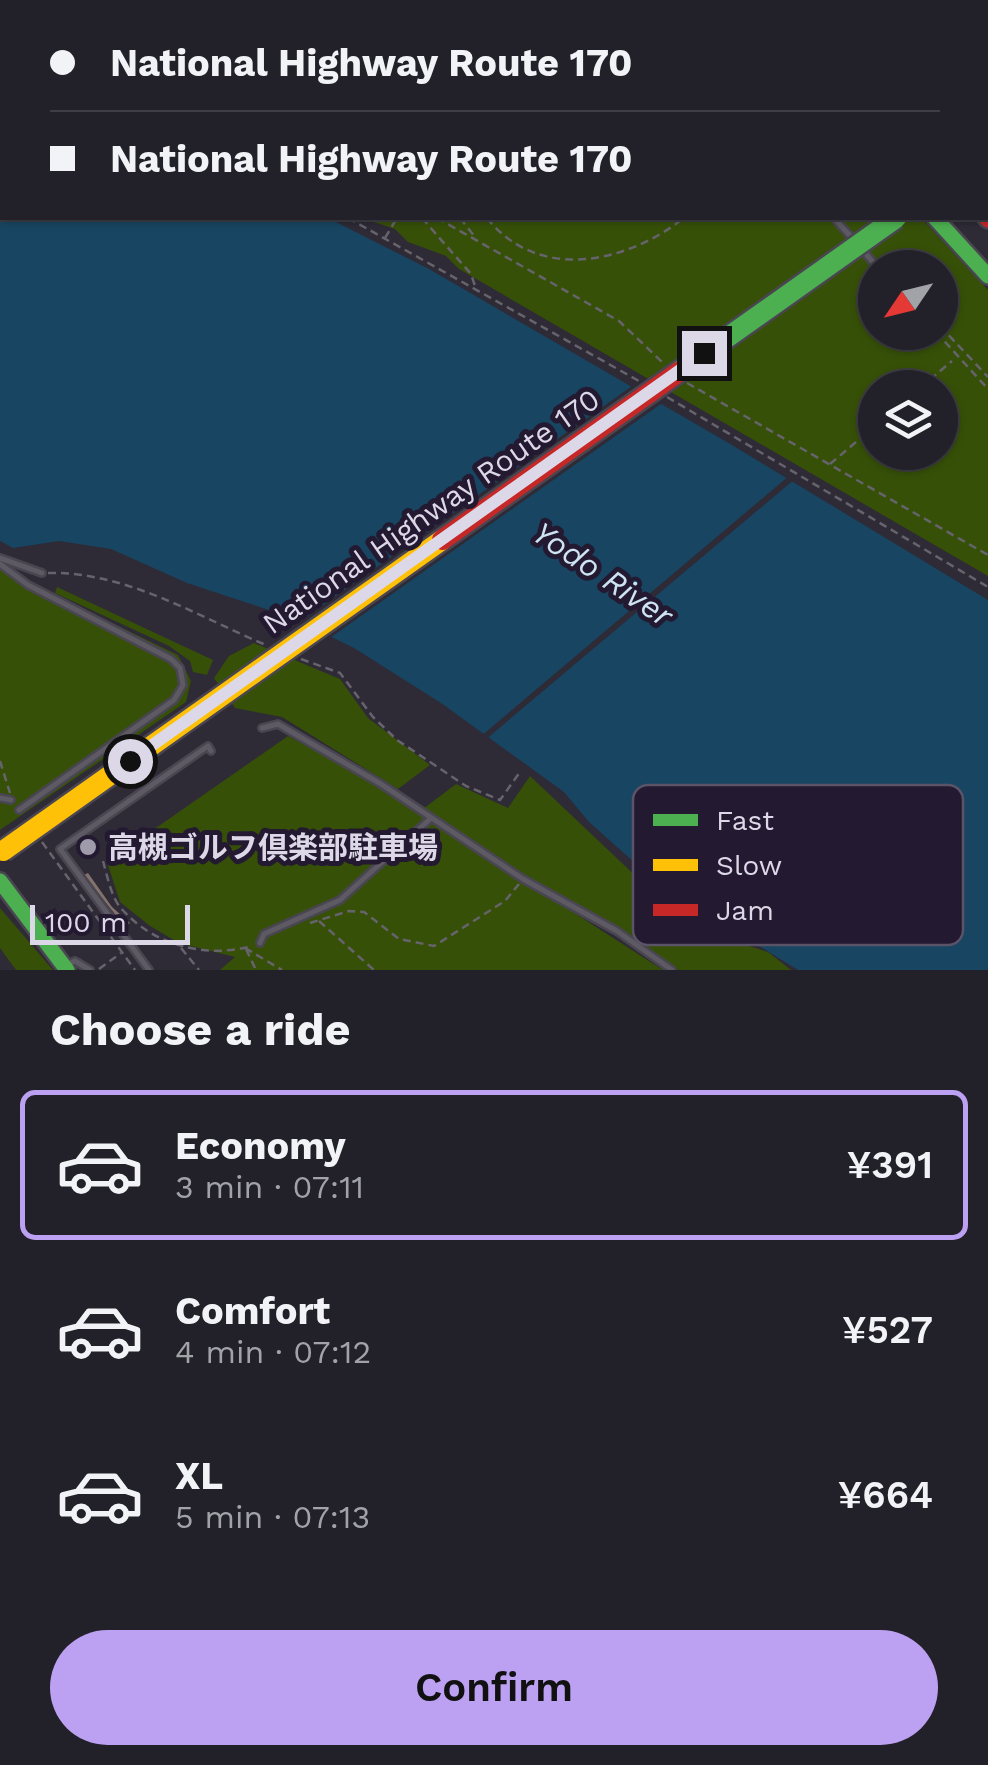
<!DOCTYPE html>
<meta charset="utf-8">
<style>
:root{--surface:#222028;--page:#2a2830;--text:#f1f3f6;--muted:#a2a3a8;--line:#3f3e45;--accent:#bca0f2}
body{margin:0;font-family:"Work Sans","Noto Sans JP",sans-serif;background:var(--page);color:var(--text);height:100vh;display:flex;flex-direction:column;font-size:38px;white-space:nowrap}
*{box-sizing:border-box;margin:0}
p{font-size:32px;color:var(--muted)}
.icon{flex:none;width:55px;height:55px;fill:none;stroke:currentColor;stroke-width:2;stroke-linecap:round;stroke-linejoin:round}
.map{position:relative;height:970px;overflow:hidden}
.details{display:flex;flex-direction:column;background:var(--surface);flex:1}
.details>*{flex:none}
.top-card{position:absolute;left:0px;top:0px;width:990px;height:220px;box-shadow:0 2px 8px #0004,0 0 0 2px var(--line);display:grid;align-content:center;height:220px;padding:0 50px;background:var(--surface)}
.needle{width:65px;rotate:235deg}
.tools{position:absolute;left:858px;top:250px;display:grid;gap:20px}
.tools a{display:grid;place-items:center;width:100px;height:100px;border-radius:50%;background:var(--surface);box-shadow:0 2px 8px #0004,0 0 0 2px var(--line);font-size:50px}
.scale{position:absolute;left:30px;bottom:25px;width:160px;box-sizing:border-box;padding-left:10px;border:5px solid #ddd8e8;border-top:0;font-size:28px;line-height:35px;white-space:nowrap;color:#ddd8e8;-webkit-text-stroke:8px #231a31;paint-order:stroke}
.end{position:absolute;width:45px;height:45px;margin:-22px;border:12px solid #ddd8e8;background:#111;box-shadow:0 0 0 5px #111}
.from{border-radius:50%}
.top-card b{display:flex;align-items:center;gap:35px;height:95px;font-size:38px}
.top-card b+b{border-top:2px solid var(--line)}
.top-card i{width:25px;height:25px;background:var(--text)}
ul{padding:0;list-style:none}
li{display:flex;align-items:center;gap:30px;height:150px;margin:0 20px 15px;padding:0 30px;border:5px solid transparent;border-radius:15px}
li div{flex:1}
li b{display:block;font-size:38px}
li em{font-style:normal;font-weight:600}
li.selected{border-color:var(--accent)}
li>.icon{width:90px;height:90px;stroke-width:1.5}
h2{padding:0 50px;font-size:45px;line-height:120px}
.action{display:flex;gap:20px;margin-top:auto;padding:20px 50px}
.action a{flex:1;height:115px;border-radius:60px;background:var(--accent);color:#111;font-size:40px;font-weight:600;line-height:115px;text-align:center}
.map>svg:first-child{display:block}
.green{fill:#365008;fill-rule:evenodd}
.water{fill:#184562}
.pier{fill:#2e2a36}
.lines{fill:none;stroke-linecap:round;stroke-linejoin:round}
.stream{stroke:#184562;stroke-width:4}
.building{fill:#84726e}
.lane-casing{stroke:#4a4651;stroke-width:10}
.street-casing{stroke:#4a4651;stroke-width:16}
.fast-casing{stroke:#4a4651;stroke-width:20}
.slow-casing{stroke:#4a4651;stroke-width:20}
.jam-casing{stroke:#4a4651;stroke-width:20}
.path{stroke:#66636c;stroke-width:2.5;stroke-dasharray:8 5;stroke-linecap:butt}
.lane{stroke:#5d5a63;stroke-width:5}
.street{stroke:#5d5a63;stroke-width:11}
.fast{stroke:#4caf50;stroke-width:15}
.slow{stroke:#ffc107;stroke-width:15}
.jam{stroke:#c62828;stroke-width:15}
.fast-bridge-casing{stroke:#4a4651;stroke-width:25;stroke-linecap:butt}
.slow-bridge-casing{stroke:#4a4651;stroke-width:25;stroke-linecap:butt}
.jam-bridge-casing{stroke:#4a4651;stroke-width:25;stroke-linecap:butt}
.fast-bridge{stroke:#4caf50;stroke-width:20}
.slow-bridge{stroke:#ffc107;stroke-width:20}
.jam-bridge{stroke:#c62828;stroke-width:20}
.route{stroke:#ddd8e8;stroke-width:12}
.poi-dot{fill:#a09baa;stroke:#231a31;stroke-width:4}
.labels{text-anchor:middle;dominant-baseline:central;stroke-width:10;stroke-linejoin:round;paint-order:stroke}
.street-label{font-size:30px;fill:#ddd8e8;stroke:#231a31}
.poi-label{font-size:30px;font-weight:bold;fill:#ddd8e8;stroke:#231a31;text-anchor:start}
.water-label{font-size:32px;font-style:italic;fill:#cfe4f3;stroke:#231a31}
.key{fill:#231a31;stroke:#5b5368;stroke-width:2.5}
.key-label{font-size:28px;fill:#ddd8e8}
</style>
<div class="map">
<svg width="988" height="970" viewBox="0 0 988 970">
<rect width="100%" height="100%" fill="#2e2a36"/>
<g class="green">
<path d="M0,0h719l3,2h-720v59z"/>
<path d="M362,218h559l67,72v286l-529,-307 -13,-13 -38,-14 -13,-13zM875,268h65v64h-65zM875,388h65v64h-65z"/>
<path d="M0,569l178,86 13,26 -5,21 -186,128z"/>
<path d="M57,587l156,73 -6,15 -14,-3 -3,-11 -21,-15 -114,-53z"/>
<path d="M254,643l86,36 28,39 62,47 -32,24 -116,-72 -47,-9 -21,-30 15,-22z"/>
<path d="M288,736l67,36 308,198h-443l15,-13 -56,-14 -29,-17 -30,-24 -13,-40z"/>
<path d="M530,776l149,141 44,21 45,14 23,18h-113l-50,-37 -104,-57 -101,-67 33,-25 52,24z"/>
<path d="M0,908l53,62h-37l-16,-22z"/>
</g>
<path class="water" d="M0,91l2,127h326l101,51 303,176 256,155v370h-190l-73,-45 -36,-14 -100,-89 -25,-30 -123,-89 -87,-55 -61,-30 -106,-35 -76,-34 -52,-8 -46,7 -13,-7z"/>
<g class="pier">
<path d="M635,384l30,17 -338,239 -32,-15z"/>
<path d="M790,475l6,3 -311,262 -5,-3z"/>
</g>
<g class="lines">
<g class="stream">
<path d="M807,0l5,2"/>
<path d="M988,12v-1"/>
</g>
</g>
<path class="building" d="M88,873l24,34 18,16 -5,4 -41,-52z"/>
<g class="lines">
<g class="lane-casing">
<g id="lane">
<path d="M626,0l3,2"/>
<path d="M834,218l19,21"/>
<path d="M860,247l18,21"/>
<path d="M0,558l42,15"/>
<path d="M0,564l28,21 143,74 9,9 3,17 -9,15 -155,110"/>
<path d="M262,728l16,-4 103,60 142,95 94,52 55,39"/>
<path d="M0,798l11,2"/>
<path d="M260,943l4,-9 76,-34 90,-81"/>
<path d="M66,965l9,-4 15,9"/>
<path d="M149,970l-89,-121 148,-103 3,5"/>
</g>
</g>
<g class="street-casing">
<g id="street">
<path d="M882,0l5,2"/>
<path d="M932,0v2"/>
</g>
</g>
<g class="fast-casing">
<g id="fast">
<path d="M988,153v1"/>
<path d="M935,218l53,58"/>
<path d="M0,881l67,89"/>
</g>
</g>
<g class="slow-casing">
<path id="slow" d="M760,0l5,2"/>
</g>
<g class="jam-casing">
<g id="jam">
<path d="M740,0l3,2"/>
<path d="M986,218l2,2"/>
</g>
</g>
<g class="path">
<path d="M189,0l1,2"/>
<path d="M200,0l2,2"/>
<path d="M492,0l1,2"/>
<path d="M679,0l2,2"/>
<path d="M226,2l2,-2"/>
<path d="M841,2h22"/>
<path d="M970,2h5"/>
<path d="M0,67l2,1"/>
<path d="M0,78l2,1"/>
<path d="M988,178v-1"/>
<path d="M988,182v-1"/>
<path d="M348,218l291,163"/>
<path d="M422,218l49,56 5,15"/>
<path d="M437,218l182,103 43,41"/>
<path d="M460,218l15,19"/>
<path d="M487,218c51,64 138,46 197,0"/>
<path d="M385,238l12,-20"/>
<path d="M940,326l48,51"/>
<path d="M936,332l52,57"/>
<path d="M687,383l301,172"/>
<path d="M920,388l32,-27"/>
<path d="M667,397l321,190"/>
<path d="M830,464l45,-38"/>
<path d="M48,573c77,-2 149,43 218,72"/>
<path d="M301,659l39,14 33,44 24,23 69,46 34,14 20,-28"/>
<path d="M0,761l10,32"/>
<path d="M42,842l93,128"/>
<path d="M103,861c4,14 8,35 17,46 32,38 85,52 132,39"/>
<path d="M319,921l55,49"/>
<path d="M310,923l39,-12 15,1 35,27 35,7 71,-45 14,-17"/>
<path d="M181,948l18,22"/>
<path d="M245,948l37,22"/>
<path d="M246,949l10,21"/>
<path d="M99,969l22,-16"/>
</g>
<use href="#lane" class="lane"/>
<use href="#street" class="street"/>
<use href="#fast" class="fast"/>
<use href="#slow" class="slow"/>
<use href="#jam" class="jam"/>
<g class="fast-bridge-casing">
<path id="fast-bridge" d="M680,371l216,-153"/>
</g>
<g class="slow-bridge-casing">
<path id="slow-bridge" d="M3,851l439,-311"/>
</g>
<g class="jam-bridge-casing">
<path id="jam-bridge" d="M442,540l238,-169"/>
</g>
<use href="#fast-bridge" class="fast-bridge"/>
<use href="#slow-bridge" class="slow-bridge"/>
<use href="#jam-bridge" class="jam-bridge"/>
</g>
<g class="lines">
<path class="route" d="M130,761l574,-408"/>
</g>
<circle class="poi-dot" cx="88" cy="847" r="10"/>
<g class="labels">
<g class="street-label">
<text transform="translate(431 511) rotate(-35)">National Highway Route 170</text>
</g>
<g class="poi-label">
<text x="108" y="847">高槻ゴルフ倶楽部駐車場</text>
</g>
<g class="water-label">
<text transform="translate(603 574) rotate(34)">Yodo River</text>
</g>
</g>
<rect x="633" y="785" width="330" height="160" rx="15" class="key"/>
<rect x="653" y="814" width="45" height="12" fill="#4caf50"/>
<rect x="653" y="859" width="45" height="12" fill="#ffc107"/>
<rect x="653" y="904" width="45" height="12" fill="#c62828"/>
<g class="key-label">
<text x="716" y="830">Fast</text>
<text x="716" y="875">Slow</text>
<text x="716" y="920">Jam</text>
</g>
</svg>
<div class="tools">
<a><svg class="needle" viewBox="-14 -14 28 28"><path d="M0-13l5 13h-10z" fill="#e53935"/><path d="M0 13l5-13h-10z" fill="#a2a3a8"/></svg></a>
<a><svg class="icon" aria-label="layers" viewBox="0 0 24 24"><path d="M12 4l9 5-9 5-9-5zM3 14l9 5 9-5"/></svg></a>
</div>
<div class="scale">100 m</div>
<i class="end from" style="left:130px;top:761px"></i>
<i class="end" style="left:704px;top:353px"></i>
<div class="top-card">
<b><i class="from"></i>National Highway Route 170</b>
<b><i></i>National Highway Route 170</b>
</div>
</div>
<section class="details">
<h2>Choose a ride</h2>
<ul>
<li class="selected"><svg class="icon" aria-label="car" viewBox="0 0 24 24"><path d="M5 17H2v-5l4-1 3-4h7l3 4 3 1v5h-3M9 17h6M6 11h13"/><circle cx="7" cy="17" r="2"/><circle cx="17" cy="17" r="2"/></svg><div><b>Economy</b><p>3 min · 07:11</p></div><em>¥391</em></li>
<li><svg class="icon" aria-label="car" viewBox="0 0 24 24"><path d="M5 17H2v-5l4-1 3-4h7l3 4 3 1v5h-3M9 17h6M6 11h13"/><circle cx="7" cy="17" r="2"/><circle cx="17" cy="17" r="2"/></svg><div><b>Comfort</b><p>4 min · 07:12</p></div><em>¥527</em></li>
<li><svg class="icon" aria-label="car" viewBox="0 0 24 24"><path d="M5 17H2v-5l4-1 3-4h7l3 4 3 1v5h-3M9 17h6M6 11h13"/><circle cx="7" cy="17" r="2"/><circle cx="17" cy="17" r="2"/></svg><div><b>XL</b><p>5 min · 07:13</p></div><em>¥664</em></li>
</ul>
<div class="action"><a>Confirm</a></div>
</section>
